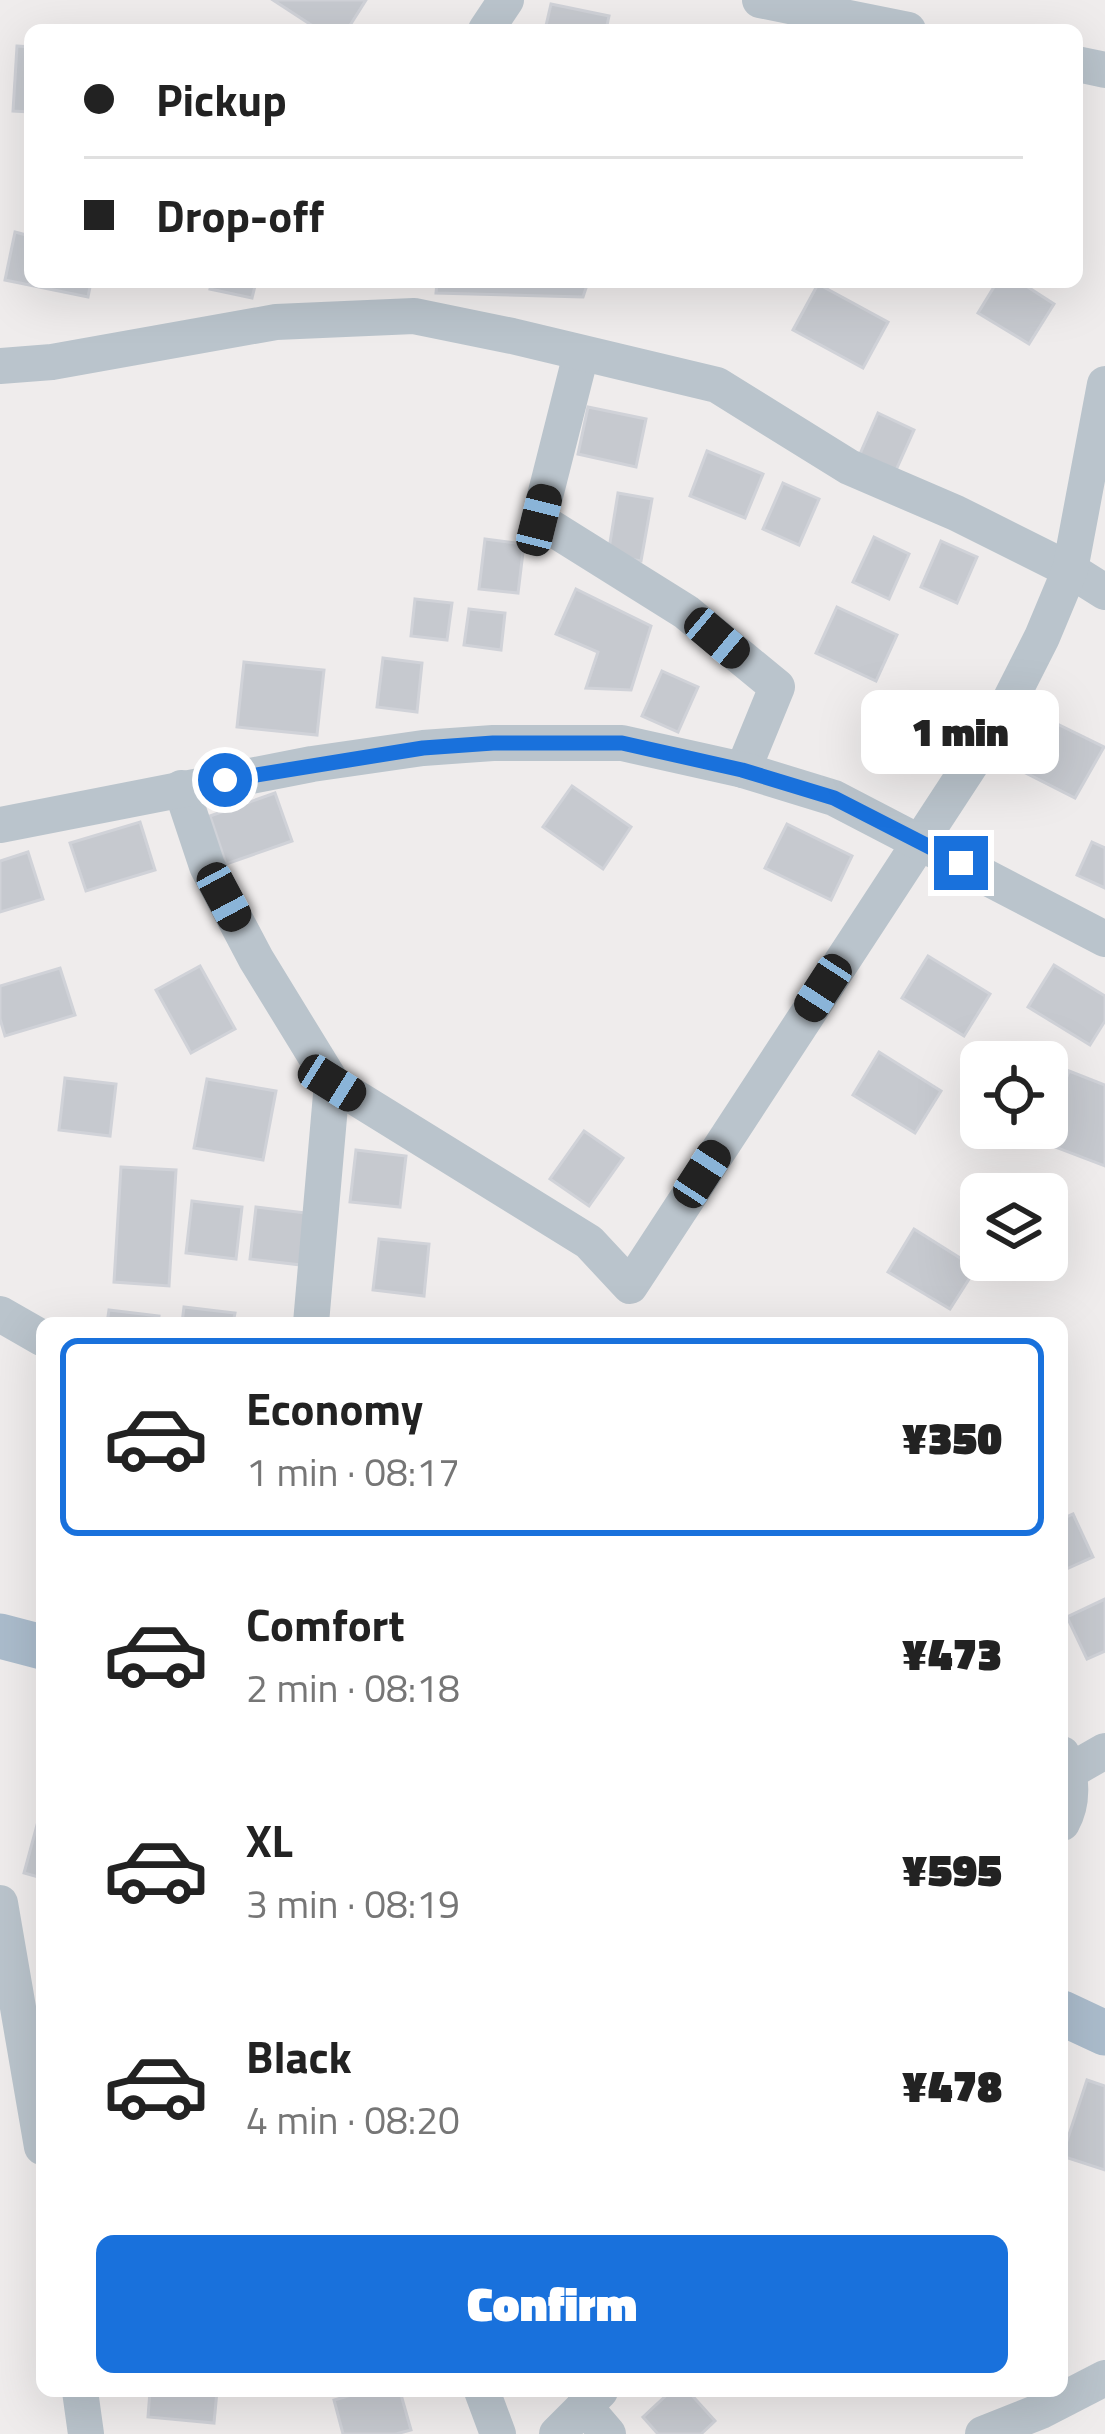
<!DOCTYPE html>
<meta charset="utf-8">
<style>
:root{--surface:#fff;--page:#f6f6f6;--text:#222;--muted:#767676;--line:#e0e0e0;--accent:#1971dc}
body{margin:0;font-family:"Titillium Web",sans-serif;background:var(--page);color:var(--text);height:100vh;display:flex;flex-direction:column;font-size:45px;white-space:nowrap}
*{box-sizing:border-box;margin:0}
p{font-size:39px;color:var(--muted)}
.icon{flex:none;width:66px;height:66px;fill:none;stroke:currentColor;stroke-width:2;stroke-linecap:round;stroke-linejoin:round}
.map{position:relative;flex:1;overflow:hidden}
.panel{position:absolute;left:36px;top:1317px;width:1032px;height:1080px;display:flex;flex-direction:column;background:var(--surface);border-radius:18px;box-shadow:0 12px 48px #0002}
.panel>*{flex:none}
.top-card{position:absolute;left:24px;top:24px;width:1059px;height:264px;border-radius:18px;box-shadow:0 12px 48px #0002;display:grid;align-content:center;height:264px;padding:0 60px;background:var(--surface)}
.fabs{position:absolute;left:960px;top:1041px;display:grid;gap:24px}
.fabs a{display:grid;place-items:center;width:108px;height:108px;border-radius:18px;background:var(--surface);box-shadow:0 12px 48px #0002;font-size:60px}
.end{position:absolute;width:54px;height:54px;margin:-27px;border:15px solid #1971dc;background:#fff;box-shadow:0 0 0 6px #fff}
.from{border-radius:50%}
.bubble{position:absolute;height:84px;border-radius:18px;background:var(--surface);box-shadow:0 12px 48px #0002;font-size:39px;font-weight:800;line-height:84px;text-align:center}
.car{position:absolute;width:36px;height:72px;margin:-36px -18px;border-radius:15px;box-shadow:0 0 9px 3px #0007;background:linear-gradient(#222 24%,#8ab4d8 0 40%,#222 0 76%,#8ab4d8 0 86%,#222 0)}
.top-card b{display:flex;align-items:center;gap:42px;height:114px;font-size:45px}
.top-card b+b{border-top:3px solid var(--line)}
.top-card i{width:30px;height:30px;background:var(--text)}
ul{padding:21px 0 0;list-style:none}
li{display:flex;align-items:center;gap:36px;height:198px;margin:0 24px 18px;padding:0 36px;border:6px solid transparent;border-radius:18px}
li div{flex:1}
li b{display:block;font-size:45px}
li em{font-style:normal;font-weight:800}
li.current{border-color:var(--accent)}
li>.icon{width:108px;height:108px;stroke-width:1.5}
.cta{display:flex;gap:24px;margin-top:auto;padding:24px 60px}
.cta a{flex:1;height:138px;border-radius:18px;background:var(--accent);color:#fff;font-size:48px;font-weight:800;line-height:138px;text-align:center}
.map>svg:first-child{display:block}
.building{fill:#c6c9cf;stroke:#d0d2d8;stroke-width:3}
.lines{fill:none;stroke-linecap:round;stroke-linejoin:round}
.minor{stroke:#bac4cc;stroke-width:36}
.major{stroke:#abbccc;stroke-width:45}
.route{stroke:#1971dc;stroke-width:15}
</style>
<div class="map">
<svg width="1105" height="2434" viewBox="0 0 1105 2434">
<rect width="100%" height="100%" fill="#efecec"/>
<g class="building">
<path d="M273,0h93l-19,30h-28z"/>
<path d="M551,4l58,12 -3,14h-61z"/>
<path d="M17,46l13,1v65l-17,-1z"/>
<path d="M15,232l15,4v46h61l-3,15 -83,-17z"/>
<path d="M212,282h44l-4,16 -42,-9z"/>
<path d="M437,282h151l-5,15 -147,-4z"/>
<path d="M997,282h23l34,22 -25,40 -51,-31z"/>
<path d="M818,284l70,38 -25,46 -70,-38z"/>
<path d="M588,407l58,12 -10,48 -58,-13z"/>
<path d="M878,413l36,17 -18,40 -36,-16z"/>
<path d="M707,451l56,23 -18,44 -55,-22z"/>
<path d="M783,483l36,16 -20,46 -36,-16z"/>
<path d="M618,493l34,6 -11,62 -33,-6z"/>
<path d="M874,537l35,17 -20,45 -36,-17z"/>
<path d="M485,539l39,5 -6,49 -39,-4z"/>
<path d="M941,541l36,16 -20,46 -36,-16z"/>
<path d="M576,589l75,37 -20,64 -45,-2 12,-36 -42,-18z"/>
<path d="M415,599l37,4 -5,37 -36,-4z"/>
<path d="M837,607l60,28 -21,46 -60,-28z"/>
<path d="M469,609l36,4 -4,37 -37,-5z"/>
<path d="M383,658l39,5 -5,49 -40,-5z"/>
<path d="M244,662l80,8 -7,65 -80,-8z"/>
<path d="M662,671l36,16 -20,45 -36,-16z"/>
<path d="M894,699l36,16 -20,45 -36,-16z"/>
<path d="M1037,714l67,33 -29,51 -65,-33z"/>
<path d="M572,786l59,41 -28,42 -60,-42z"/>
<path d="M275,793l17,48 -66,23 -16,-48z"/>
<path d="M140,822l15,48 -69,21 -16,-48z"/>
<path d="M787,824l65,32 -21,44 -66,-32z"/>
<path d="M1092,842l13,6v40l-28,-13z"/>
<path d="M28,852l15,47 -43,13v-51z"/>
<path d="M928,956l62,38 -26,42 -62,-38z"/>
<path d="M1054,965l51,31v25l-15,24 -62,-38z"/>
<path d="M200,966l35,63 -44,24 -35,-63z"/>
<path d="M60,968l15,47 -70,21 -5,-17v-33z"/>
<path d="M879,1052l62,39 -26,42 -62,-38z"/>
<path d="M1069,1071l36,14v81l-63,-24z"/>
<path d="M65,1078l51,6 -6,52 -51,-6z"/>
<path d="M207,1079l69,12 -13,69 -69,-12z"/>
<path d="M584,1131l39,27 -34,48 -39,-27z"/>
<path d="M356,1150l50,6 -6,51 -50,-5z"/>
<path d="M121,1167l55,3 -7,116 -55,-4z"/>
<path d="M192,1201l50,6 -6,52 -50,-6z"/>
<path d="M256,1207l50,6 -5,52 -51,-6z"/>
<path d="M914,1229l62,39 -26,41 -62,-37z"/>
<path d="M379,1239l50,5 -5,52 -51,-6z"/>
<path d="M184,1307l51,6 -2,10h-51z"/>
<path d="M109,1310l50,6 -1,7h-51z"/>
<path d="M1073,1514l20,43 -31,14v-52z"/>
<path d="M1105,1599v52l-18,8 -20,-42z"/>
<path d="M37,1825l5,1v52l-18,-5z"/>
<path d="M1087,2080l18,6v84l-43,-14z"/>
<path d="M150,2391h67l-3,32 -66,-6z"/>
<path d="M365,2391h35l11,39 -15,4h-53l-9,-34z"/>
<path d="M671,2391h17l27,30 -14,13h-43l-15,-17z"/>
</g>
<g class="lines">
<g class="minor">
<path d="M760,0l148,30"/>
<path d="M486,30l20,-30"/>
<path d="M1077,64l28,6"/>
<path d="M581,354l-42,166 147,92 91,75 -34,83"/>
<path d="M0,366l52,-4 224,-40 138,-6 98,20 205,49 132,82 107,46 114,57 35,22"/>
<path d="M181,788l26,78 49,93 76,124 257,159 41,44 371,-568 41,-81 28,-67 35,-186"/>
<path d="M0,825l312,-61 111,-16 70,-5h129l121,27 91,28 271,141"/>
<path d="M0,1314l42,24"/>
<path d="M311,1323l21,-240"/>
<path d="M1062,1754c10,22 12,48 0,69"/>
<path d="M1070,1771l35,-20"/>
<path d="M0,1903l42,244"/>
<path d="M80,2391l6,43"/>
<path d="M482,2391l16,43"/>
<path d="M584,2406l24,28"/>
<path d="M557,2434l43,-43"/>
<path d="M983,2434l58,-23 64,-33"/>
</g>
<g class="major">
<path d="M0,1636l42,11"/>
<path d="M1062,2013l43,20"/>
</g>
</g>
<g class="lines">
<path class="route" d="M225,780l198,-32 70,-5h129l120,27 92,28 127,65"/>
</g>
</svg>
<div class="fabs">
<a><svg class="icon" aria-label="locate" viewBox="0 0 24 24"><circle cx="12" cy="12" r="6"/><path d="M12 2v4M12 18v4M2 12h4M18 12h4"/></svg></a>
<a><svg class="icon" aria-label="layers" viewBox="0 0 24 24"><path d="M12 4l9 5-9 5-9-5zM3 14l9 5 9-5"/></svg></a>
</div>
<i class="end from" style="left:225px;top:780px"></i>
<i class="end" style="left:961px;top:863px"></i>
<div class="bubble" style="left:861px;top:690px;width:198px">1 min</div>
<i class="car" style="left:539px;top:520px;rotate:14deg"></i>
<i class="car" style="left:717px;top:638px;rotate:130deg"></i>
<i class="car" style="left:224px;top:897px;rotate:152deg"></i>
<i class="car" style="left:823px;top:988px;rotate:213deg"></i>
<i class="car" style="left:332px;top:1083px;rotate:122deg"></i>
<i class="car" style="left:702px;top:1174px;rotate:33deg"></i>
<div class="top-card">
<b><i class="from"></i>Pickup</b>
<b><i></i>Drop-off</b>
</div>
<section class="panel">
<ul>
<li class="current"><svg class="icon" aria-label="car" viewBox="0 0 24 24"><path d="M5 17H2v-5l4-1 3-4h7l3 4 3 1v5h-3M9 17h6M6 11h13"/><circle cx="7" cy="17" r="2"/><circle cx="17" cy="17" r="2"/></svg><div><b>Economy</b><p>1 min · 08:17</p></div><em>¥350</em></li>
<li><svg class="icon" aria-label="car" viewBox="0 0 24 24"><path d="M5 17H2v-5l4-1 3-4h7l3 4 3 1v5h-3M9 17h6M6 11h13"/><circle cx="7" cy="17" r="2"/><circle cx="17" cy="17" r="2"/></svg><div><b>Comfort</b><p>2 min · 08:18</p></div><em>¥473</em></li>
<li><svg class="icon" aria-label="car" viewBox="0 0 24 24"><path d="M5 17H2v-5l4-1 3-4h7l3 4 3 1v5h-3M9 17h6M6 11h13"/><circle cx="7" cy="17" r="2"/><circle cx="17" cy="17" r="2"/></svg><div><b>XL</b><p>3 min · 08:19</p></div><em>¥595</em></li>
<li><svg class="icon" aria-label="car" viewBox="0 0 24 24"><path d="M5 17H2v-5l4-1 3-4h7l3 4 3 1v5h-3M9 17h6M6 11h13"/><circle cx="7" cy="17" r="2"/><circle cx="17" cy="17" r="2"/></svg><div><b>Black</b><p>4 min · 08:20</p></div><em>¥478</em></li>
</ul>
<div class="cta"><a>Confirm</a></div>
</section>
</div>
